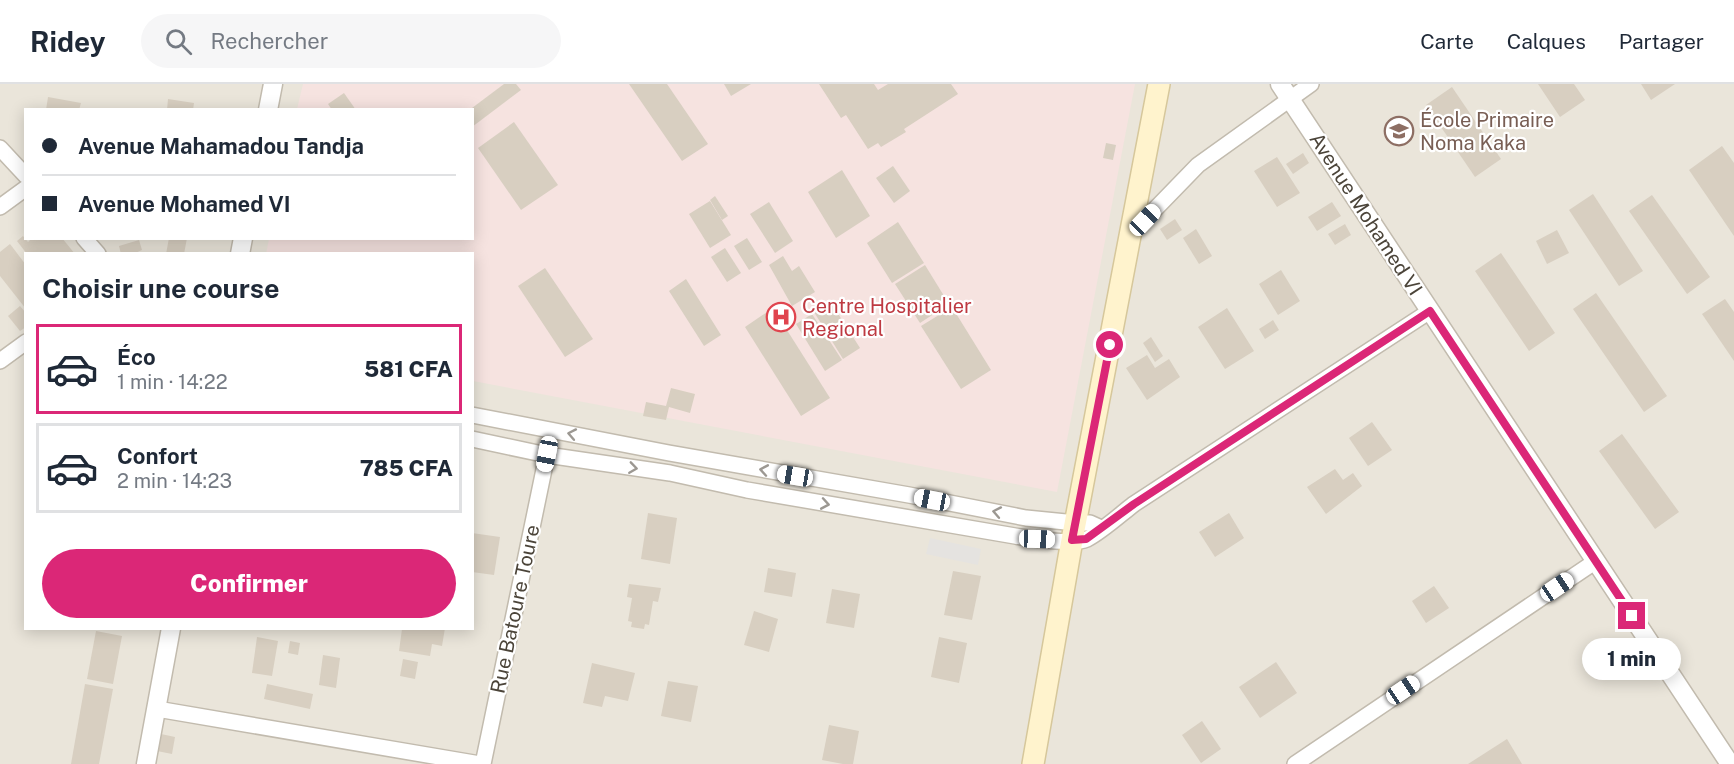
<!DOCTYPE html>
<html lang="fr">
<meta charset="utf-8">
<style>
:root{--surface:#fff;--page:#f6f6f7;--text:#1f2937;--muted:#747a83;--line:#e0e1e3;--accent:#db2777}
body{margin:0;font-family:"Public Sans",sans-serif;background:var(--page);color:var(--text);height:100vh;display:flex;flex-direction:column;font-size:22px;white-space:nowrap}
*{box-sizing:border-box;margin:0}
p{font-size:20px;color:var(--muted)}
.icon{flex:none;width:33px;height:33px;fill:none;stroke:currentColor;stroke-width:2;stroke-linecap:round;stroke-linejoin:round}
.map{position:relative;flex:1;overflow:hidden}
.details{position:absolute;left:24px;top:168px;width:450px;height:378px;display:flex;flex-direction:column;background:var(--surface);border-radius:0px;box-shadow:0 3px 15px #0003}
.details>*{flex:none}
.guide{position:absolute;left:24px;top:24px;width:450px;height:132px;border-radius:0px;box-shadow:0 3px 15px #0003;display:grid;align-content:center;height:132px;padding:0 18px;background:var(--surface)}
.end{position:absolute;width:27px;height:27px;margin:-14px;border:8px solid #db2777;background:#fff;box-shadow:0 0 0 3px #fff}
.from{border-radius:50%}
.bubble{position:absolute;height:42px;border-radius:21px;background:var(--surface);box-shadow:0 3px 15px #0003;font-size:20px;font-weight:800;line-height:42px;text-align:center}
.car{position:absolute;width:18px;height:36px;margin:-18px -9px;border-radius:8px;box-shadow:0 0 4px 2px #0007;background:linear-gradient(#fff 24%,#345 0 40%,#fff 0 76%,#345 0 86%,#fff 0)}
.guide b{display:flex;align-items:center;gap:21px;height:57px;font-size:22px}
.guide b+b{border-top:2px solid var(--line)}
.guide i{width:15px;height:15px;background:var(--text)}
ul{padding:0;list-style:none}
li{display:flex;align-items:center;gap:18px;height:90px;margin:0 12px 9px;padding:0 6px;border:3px solid var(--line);border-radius:0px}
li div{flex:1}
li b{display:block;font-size:22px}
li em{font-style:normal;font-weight:800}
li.selected{border-color:var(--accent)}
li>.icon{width:54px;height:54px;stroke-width:1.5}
h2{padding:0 18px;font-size:27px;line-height:72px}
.cta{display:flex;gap:12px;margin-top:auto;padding:12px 18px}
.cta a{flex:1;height:69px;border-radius:36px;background:var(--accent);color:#fff;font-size:24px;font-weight:800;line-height:69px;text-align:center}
header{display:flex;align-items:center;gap:36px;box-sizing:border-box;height:84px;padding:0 30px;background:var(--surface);border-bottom:2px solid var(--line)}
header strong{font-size:28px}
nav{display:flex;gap:33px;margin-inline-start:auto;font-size:21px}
.search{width:420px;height:54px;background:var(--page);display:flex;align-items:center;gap:15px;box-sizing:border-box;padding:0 21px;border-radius:33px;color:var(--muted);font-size:22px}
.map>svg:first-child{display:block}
.residential{fill:#eae5da;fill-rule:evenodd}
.medical{fill:#f6e3e0}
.parking{fill:#e5e3e0}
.building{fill:#d8cfc1}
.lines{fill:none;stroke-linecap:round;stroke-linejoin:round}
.minor-casing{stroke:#c2bbae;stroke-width:18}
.tertiary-casing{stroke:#c2bbae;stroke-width:21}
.secondary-casing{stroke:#d6c79b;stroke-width:24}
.minor{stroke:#fff;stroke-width:15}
.tertiary{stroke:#fff;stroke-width:18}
.secondary{stroke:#fff3cd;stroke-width:21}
.oneway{stroke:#9c9892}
.route{stroke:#db2777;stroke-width:8}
.labels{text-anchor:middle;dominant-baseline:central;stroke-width:4.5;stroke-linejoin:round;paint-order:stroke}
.education-label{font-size:20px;fill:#785e54;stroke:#fff;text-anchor:start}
.street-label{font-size:20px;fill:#4b4439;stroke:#fff}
.health-label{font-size:20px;fill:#be3a42;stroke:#fff;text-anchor:start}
</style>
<header>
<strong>Ridey</strong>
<div class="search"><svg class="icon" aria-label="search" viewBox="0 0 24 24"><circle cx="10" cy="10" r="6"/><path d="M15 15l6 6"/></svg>Rechercher</div>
<nav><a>Carte</a><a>Calques</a><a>Partager</a></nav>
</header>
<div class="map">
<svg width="1734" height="680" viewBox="0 0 1734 680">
<rect width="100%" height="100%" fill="#f6f3ec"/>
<path class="residential" d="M0,0h1734v680h-1734zM26,26h446v128h-446zM26,170h446v374h-446z"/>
<path class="medical" d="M303,0h832l-78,408 -584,-111 -1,-127h-206l3,-15 203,-1v-128l-175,-1z"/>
<path class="parking" d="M930,454l51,11 -3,16 -52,-11z"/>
<g class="building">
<path d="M504,0h12l5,6 -49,37v-19z"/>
<path d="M629,0h38l41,60 -26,17z"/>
<path d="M724,0h27l-20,12z"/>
<path d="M819,0h55l4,6 10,-6h63l7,10 -54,35 2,3 -25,15 -3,-4 -10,6 -22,-34 -5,3z"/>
<path d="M1538,0h36l11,16 -25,17z"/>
<path d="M1641,0h34l-24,16z"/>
<path d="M1452,3l49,72 -26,18 -49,-72z"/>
<path d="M344,9l12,17h-24l-4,-6z"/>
<path d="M48,13l33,6 -2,7h-33z"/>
<path d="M168,15l26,4 -1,7h-26z"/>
<path d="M514,38l44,63 -37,25 -43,-62z"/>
<path d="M1106,59l10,2 -3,15 -10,-2z"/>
<path d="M1722,62l12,17v73l-45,-66z"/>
<path d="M1303,69l6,10 -16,11 -7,-10z"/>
<path d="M1277,73l23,36 -23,14 -23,-36z"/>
<path d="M893,82l17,25 -16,12 -18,-25z"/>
<path d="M842,86l28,46 -34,22 -28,-46z"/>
<path d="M1593,110l50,77 -24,15 -50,-76z"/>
<path d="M1652,111l58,82 -23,17 -58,-83z"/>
<path d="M715,112l13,20 -6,4 -12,-20z"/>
<path d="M710,117l21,34 -21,13 -21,-34z"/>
<path d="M769,118l24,39 -18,12 -25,-39z"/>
<path d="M1332,118l9,14 -24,15 -9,-14z"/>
<path d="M1175,135l7,11 -15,10 -7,-11z"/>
<path d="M898,138l26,41 -32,20 -25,-40z"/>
<path d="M1345,140l6,11 -16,10 -7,-11z"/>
<path d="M1196,145l16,27 -13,8 -16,-26z"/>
<path d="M1557,146l12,23 -22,11 -11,-23z"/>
<path d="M23,152l5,6 4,-4h30l13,16h-48l-10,-13z"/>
<path d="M169,154h18l-3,16h-18z"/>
<path d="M747,154l15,24 -13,8 -15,-24z"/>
<path d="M139,156l3,10 -9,4h-12l-2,-8z"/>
<path d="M10,160l16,21v44l-26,-33v-24z"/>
<path d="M725,164l16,25 -14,9 -16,-25z"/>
<path d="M1501,169l54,80 -26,18 -54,-80z"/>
<path d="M783,172l9,15 7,-5 16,26 -23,14 -23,-41z"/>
<path d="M925,181l24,39 -29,19 -25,-39z"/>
<path d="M545,184l48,71 -28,18 -47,-71z"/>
<path d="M1281,186l19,31 -22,14 -19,-31z"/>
<path d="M686,195l35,56 -17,11 -35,-55z"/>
<path d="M1596,209l71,103 -23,16 -71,-103z"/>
<path d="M1725,215l9,13v49l-32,-47z"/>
<path d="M830,217l30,47 -17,11 -29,-47z"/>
<path d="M20,222l6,7v14l-6,4 -12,-15z"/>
<path d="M952,223l39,63 -30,19 -40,-63z"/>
<path d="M773,224l57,90 -29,18 -56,-89z"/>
<path d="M1227,224l27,43 -29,18 -27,-42z"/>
<path d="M812,230l30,46 -17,11 -29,-47z"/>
<path d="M1273,236l6,10 -14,9 -6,-10z"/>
<path d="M1151,253l12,19 -8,6 -12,-19z"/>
<path d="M1147,271l8,13 14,-9 11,18 -33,23 -21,-32z"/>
<path d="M671,304l24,6 -5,19 -21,-6 -3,13 -23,-4 3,-14 20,4z"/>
<path d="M1372,338l20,28 -24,16 -19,-28z"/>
<path d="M1622,350l57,78 -24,17 -56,-78z"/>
<path d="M1335,385l8,11 10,-7 9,13 -36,28 -19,-27z"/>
<path d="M648,429l29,5 -7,46 -29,-5z"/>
<path d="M1229,429l15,25 -29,19 -16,-25z"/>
<path d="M472,449l28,4 -6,38 -22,-3z"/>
<path d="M768,484l28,5 -4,24 -28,-5z"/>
<path d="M953,487l28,5 -9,44 -28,-5z"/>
<path d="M629,500l32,4 -3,14 -5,-1 -4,24 -4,-1 -1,5 -13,-2 1,-5 -4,-1 4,-23 -5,-1z"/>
<path d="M1434,502l15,22 -23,15 -14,-22z"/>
<path d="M832,505l28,5 -6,34 -28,-5z"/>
<path d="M754,527l24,8 -9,33 -25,-7z"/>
<path d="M404,544h41l-3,18 -10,-2 -2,12 -31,-5 3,-22z"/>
<path d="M96,547l26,5 -9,48 -26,-5z"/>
<path d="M257,553l21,4 -6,35 -20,-3z"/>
<path d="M939,553l28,6 -8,40 -28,-6z"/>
<path d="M290,557l10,2 -2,12 -10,-2z"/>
<path d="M323,571l17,3 -4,30 -17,-3z"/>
<path d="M403,575l15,3 -3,17 -15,-3z"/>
<path d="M1276,578l21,31 -37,25 -21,-31z"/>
<path d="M592,579l43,10 -7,28 -23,-5 -3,11 -19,-4z"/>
<path d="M668,597l30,5 -7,36 -30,-6z"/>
<path d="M85,600l28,5 -14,75h-28z"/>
<path d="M267,600l46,10 -3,15 -46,-10z"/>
<path d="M1202,637l19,28 -20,14 -19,-28z"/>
<path d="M829,641l30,6 -6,33h-10l-21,-4z"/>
<path d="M161,650l14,3 -3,17 -15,-3z"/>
<path d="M1507,655l15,25h-54z"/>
</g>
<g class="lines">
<g class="minor-casing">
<g id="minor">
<path d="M0,64l26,28"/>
<path d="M0,123l26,-19"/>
<path d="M1131,150l67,-69 113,-81"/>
<path d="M84,154l14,16"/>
<path d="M0,277l26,-19"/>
<path d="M472,331l197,38 240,42 117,23 50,5h14l11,5"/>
<path d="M472,355l75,16 123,18 77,17 268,46c16,3 58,9 72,3 14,-7 34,-25 47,-35l296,-193"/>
<path d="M157,625l323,55"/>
<path d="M483,680l64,-309"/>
<path d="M1295,680l301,-203"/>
</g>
</g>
<g class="tertiary-casing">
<g id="tertiary">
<path d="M1280,0l450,680"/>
<path d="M268,26l5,-26"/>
<path d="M240,170l3,-16"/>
<path d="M146,680l25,-136"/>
</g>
</g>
<g class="secondary-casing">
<path id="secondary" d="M1033,680l39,-224 87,-456"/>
</g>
<use href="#minor" class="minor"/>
<use href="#tertiary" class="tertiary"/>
<use href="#secondary" class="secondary"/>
</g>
<defs><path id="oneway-chevron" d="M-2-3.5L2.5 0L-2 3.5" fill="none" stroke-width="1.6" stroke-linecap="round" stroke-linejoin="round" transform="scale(1.5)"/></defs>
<g class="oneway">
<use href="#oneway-chevron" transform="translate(572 350) rotate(-169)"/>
<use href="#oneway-chevron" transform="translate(633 384) rotate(8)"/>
<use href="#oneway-chevron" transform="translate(764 386) rotate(-170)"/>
<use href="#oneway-chevron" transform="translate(825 420) rotate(10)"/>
<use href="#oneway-chevron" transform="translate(997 428) rotate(-169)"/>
</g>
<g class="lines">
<path class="route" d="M1110,261l-38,195 14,-1 48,-35 296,-193 202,305"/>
</g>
<defs>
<g id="school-ring" transform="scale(1.5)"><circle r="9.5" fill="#fff" stroke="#8d6e63" stroke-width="1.5"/><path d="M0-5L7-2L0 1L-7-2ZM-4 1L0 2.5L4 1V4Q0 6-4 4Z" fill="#8d6e63"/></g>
<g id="hospital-ring" transform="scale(1.5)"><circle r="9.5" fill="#fff" stroke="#e0444e" stroke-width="1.5"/><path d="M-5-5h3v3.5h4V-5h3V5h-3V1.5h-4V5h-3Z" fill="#e0444e"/></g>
</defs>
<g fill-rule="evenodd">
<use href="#school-ring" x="1399" y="47"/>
<use href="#hospital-ring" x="781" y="233"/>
</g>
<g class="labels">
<g class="education-label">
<text x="1420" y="36">École Primaire<tspan x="1420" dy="23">Noma Kaka</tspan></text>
</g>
<g class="street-label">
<text transform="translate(1366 130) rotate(57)">Avenue Mohamed VI</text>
<text transform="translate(515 525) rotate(-78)">Rue Batoure Toure</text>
</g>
<g class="health-label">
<text x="802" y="222">Centre Hospitalier<tspan x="802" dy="23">Regional</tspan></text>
</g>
</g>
</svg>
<i class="end from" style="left:1110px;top:261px"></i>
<i class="end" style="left:1632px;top:532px"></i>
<div class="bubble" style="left:1582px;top:554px;width:99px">1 min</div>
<i class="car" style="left:1145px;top:136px;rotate:44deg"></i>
<i class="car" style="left:547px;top:370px;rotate:191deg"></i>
<i class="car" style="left:795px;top:392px;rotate:280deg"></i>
<i class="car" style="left:932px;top:416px;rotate:281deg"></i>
<i class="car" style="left:1037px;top:455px;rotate:92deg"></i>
<i class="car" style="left:1557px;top:503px;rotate:56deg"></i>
<i class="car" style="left:1403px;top:606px;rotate:56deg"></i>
<div class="guide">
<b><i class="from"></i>Avenue Mahamadou Tandja</b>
<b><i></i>Avenue Mohamed VI</b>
</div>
<section class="details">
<h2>Choisir une course</h2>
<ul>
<li class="selected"><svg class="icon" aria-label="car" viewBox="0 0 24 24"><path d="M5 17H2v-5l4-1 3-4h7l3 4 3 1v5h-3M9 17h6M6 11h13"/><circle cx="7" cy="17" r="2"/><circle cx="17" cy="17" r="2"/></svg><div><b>Éco</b><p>1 min · 14:22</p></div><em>581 CFA</em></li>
<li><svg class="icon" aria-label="car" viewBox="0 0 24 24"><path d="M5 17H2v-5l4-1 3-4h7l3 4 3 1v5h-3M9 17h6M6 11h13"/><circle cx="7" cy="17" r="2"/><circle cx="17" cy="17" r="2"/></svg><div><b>Confort</b><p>2 min · 14:23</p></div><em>785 CFA</em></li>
</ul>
<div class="cta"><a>Confirmer</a></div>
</section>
</div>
